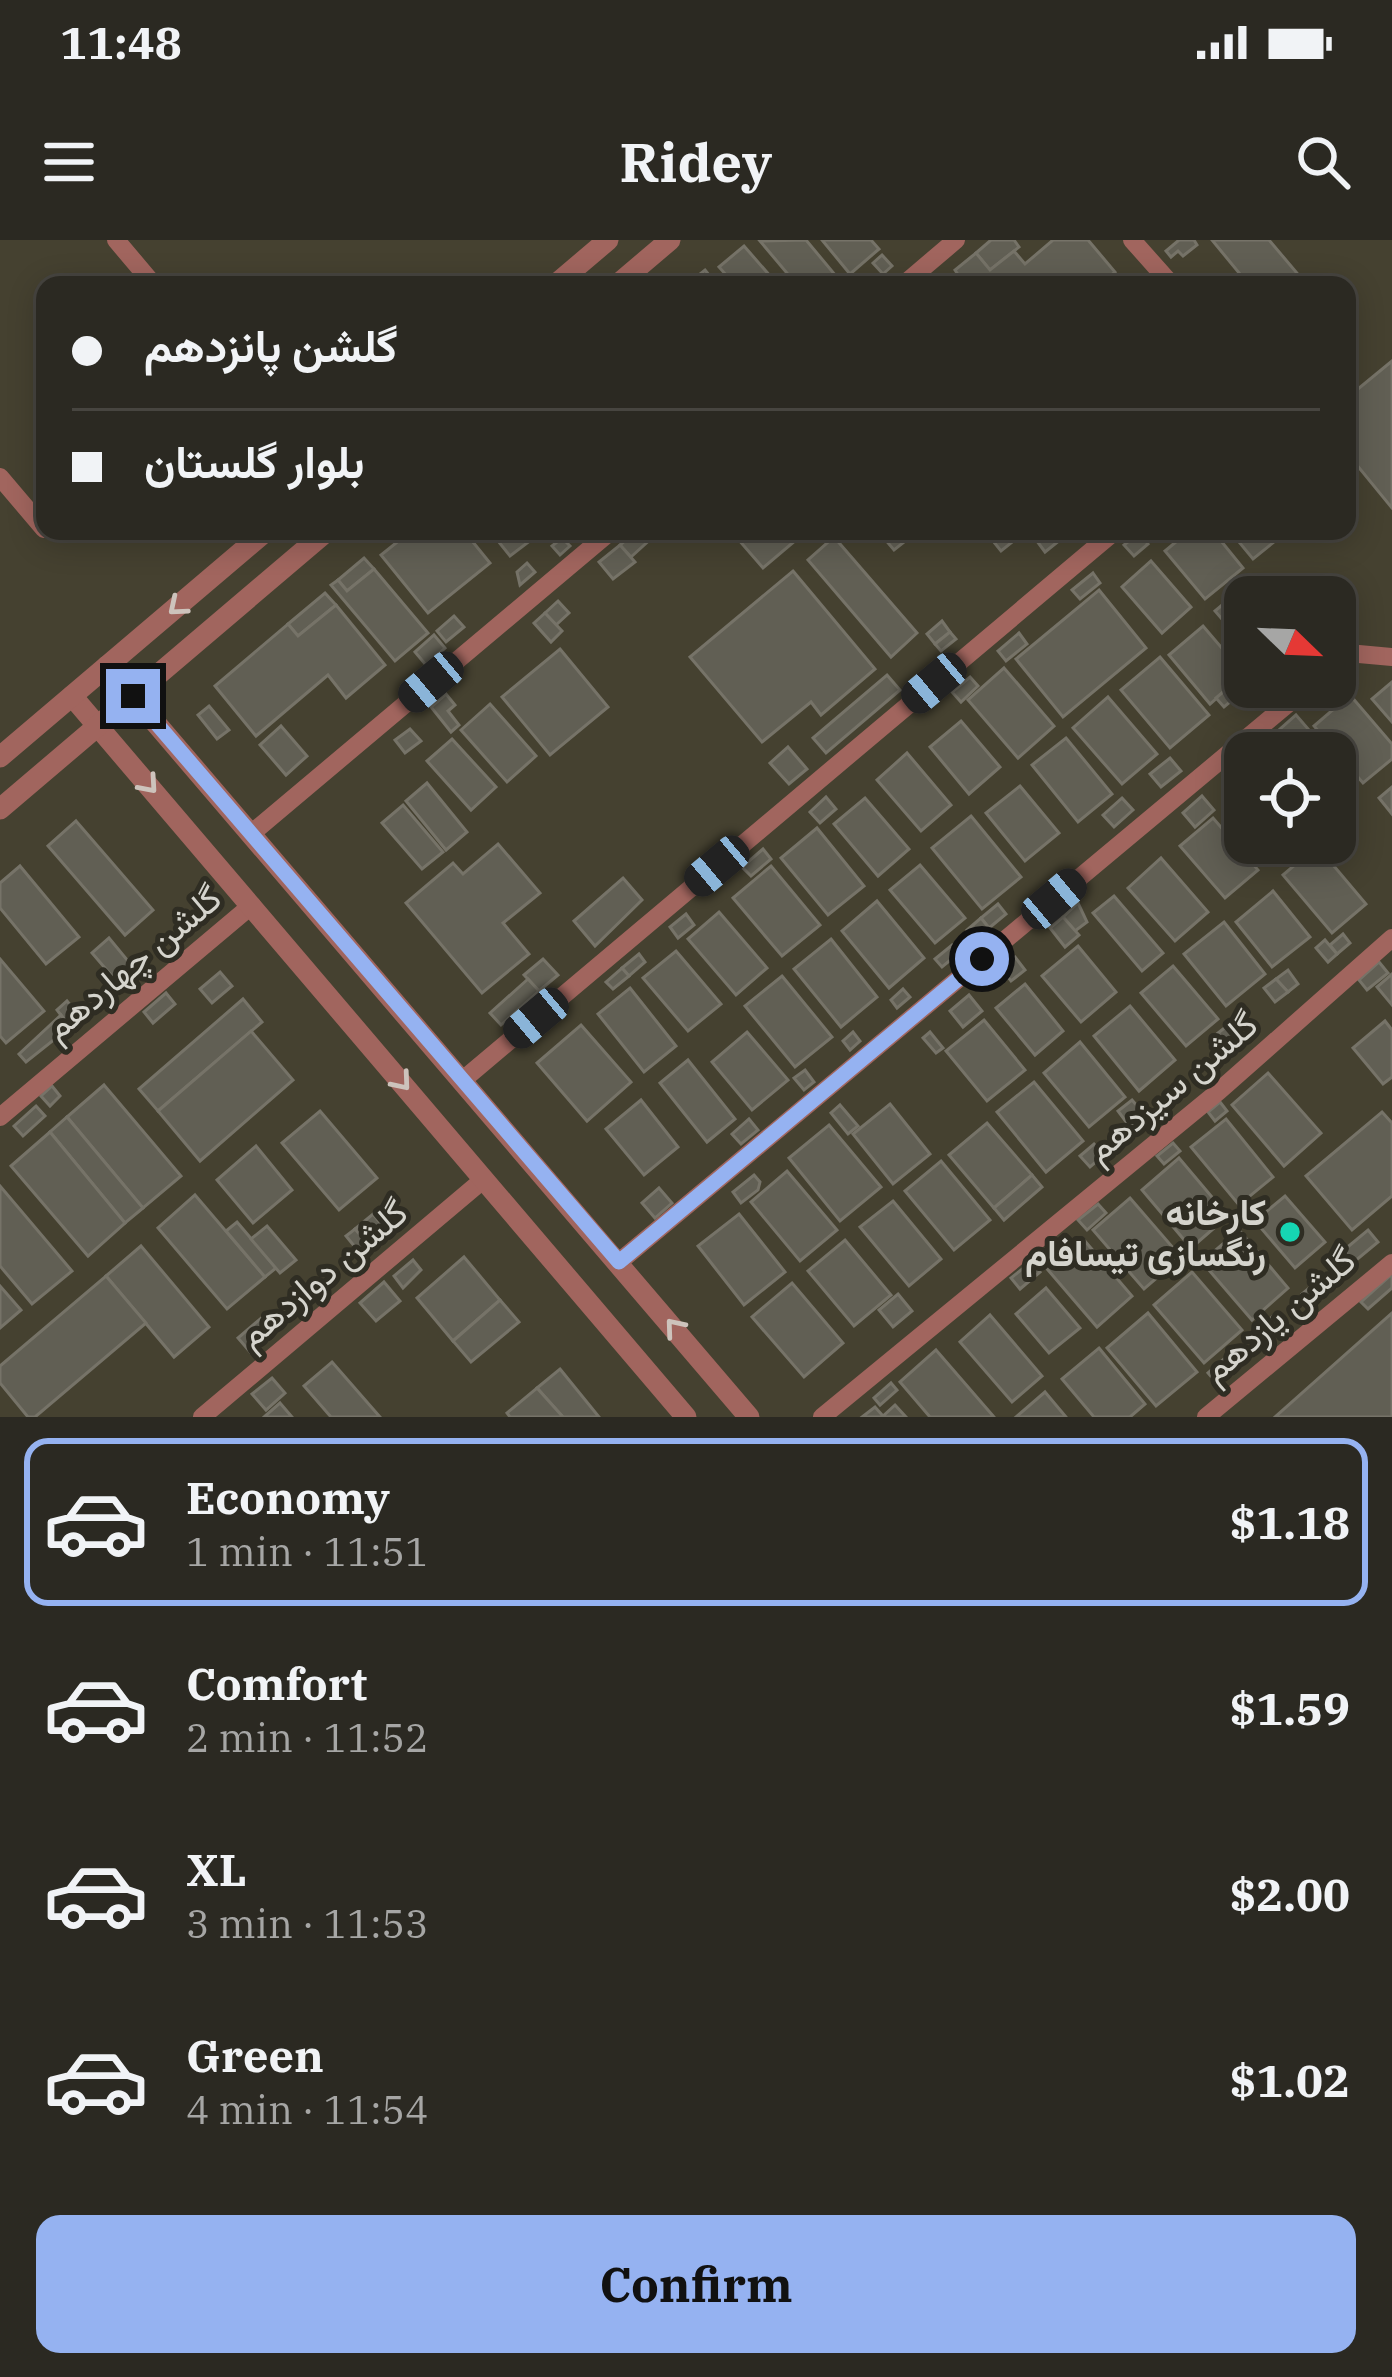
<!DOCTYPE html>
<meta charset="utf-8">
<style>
:root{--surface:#2b2922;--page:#37352f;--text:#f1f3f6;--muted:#a6a6a5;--line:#474540;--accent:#95b2f1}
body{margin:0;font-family:"IBM Plex Serif",Vazirmatn,serif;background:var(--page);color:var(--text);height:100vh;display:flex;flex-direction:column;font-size:45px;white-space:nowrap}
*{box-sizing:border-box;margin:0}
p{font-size:39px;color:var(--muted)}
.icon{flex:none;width:66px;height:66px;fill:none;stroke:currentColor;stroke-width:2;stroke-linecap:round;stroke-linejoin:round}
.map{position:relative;height:1177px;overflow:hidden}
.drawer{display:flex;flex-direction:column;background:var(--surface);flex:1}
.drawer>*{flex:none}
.top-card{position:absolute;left:36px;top:36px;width:1320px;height:264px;border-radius:24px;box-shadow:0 6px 30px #0003,0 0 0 3px var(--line);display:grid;align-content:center;height:264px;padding:0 36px;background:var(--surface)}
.needle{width:78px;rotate:113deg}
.tools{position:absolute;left:1224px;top:336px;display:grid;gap:24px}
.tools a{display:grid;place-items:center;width:132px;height:132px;border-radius:24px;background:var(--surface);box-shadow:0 6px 30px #0003,0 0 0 3px var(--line);font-size:60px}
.end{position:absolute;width:54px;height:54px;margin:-27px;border:15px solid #95b2f1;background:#111;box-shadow:0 0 0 6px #111}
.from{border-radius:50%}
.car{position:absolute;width:36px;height:72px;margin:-36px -18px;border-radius:15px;box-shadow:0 0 9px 3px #0007;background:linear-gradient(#222 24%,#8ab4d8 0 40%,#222 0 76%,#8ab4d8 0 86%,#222 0)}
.top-card b{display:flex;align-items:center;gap:42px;height:114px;font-size:45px}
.top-card b+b{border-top:3px solid var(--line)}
.top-card i{width:30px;height:30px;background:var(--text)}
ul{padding:21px 0 0;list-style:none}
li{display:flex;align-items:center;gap:36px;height:168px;margin:0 24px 18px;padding:0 12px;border:6px solid transparent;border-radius:24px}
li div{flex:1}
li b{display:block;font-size:45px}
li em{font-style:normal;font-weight:800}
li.active{border-color:var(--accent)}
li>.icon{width:108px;height:108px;stroke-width:1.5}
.primary-button{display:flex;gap:24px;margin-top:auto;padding:24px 36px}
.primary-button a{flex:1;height:138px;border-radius:24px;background:var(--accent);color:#111;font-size:48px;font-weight:800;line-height:138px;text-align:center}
.status{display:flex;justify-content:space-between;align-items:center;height:84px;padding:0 60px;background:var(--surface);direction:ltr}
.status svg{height:33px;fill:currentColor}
header{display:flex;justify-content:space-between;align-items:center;height:156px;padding:0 36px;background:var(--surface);font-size:54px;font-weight:800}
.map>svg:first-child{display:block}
.built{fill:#454130;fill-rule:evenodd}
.building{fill:#615f54;stroke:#767368;stroke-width:3}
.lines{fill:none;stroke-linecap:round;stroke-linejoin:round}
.minor{stroke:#a1655e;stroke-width:18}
.tertiary{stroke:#a1655e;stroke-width:21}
.oneway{stroke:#cdc3bc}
.route{stroke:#95b2f1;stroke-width:15}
.poi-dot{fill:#16d5b3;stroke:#2f2d23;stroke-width:4.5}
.labels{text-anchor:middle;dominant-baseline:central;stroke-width:10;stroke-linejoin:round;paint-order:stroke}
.street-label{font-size:36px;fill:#d5d4cd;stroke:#2f2d23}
.poi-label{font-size:36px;font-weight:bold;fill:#d5d4cd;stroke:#2f2d23;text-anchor:end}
</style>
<div class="status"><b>11:48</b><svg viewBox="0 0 49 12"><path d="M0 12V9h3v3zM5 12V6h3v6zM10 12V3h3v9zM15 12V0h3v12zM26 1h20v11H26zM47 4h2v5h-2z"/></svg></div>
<header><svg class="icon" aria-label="menu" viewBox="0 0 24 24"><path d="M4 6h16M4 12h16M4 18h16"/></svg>Ridey<svg class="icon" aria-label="search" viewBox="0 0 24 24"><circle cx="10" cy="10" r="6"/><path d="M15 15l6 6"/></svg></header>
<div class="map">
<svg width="1392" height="1177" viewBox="0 0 1392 1177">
<rect width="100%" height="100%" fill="#39372d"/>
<path class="built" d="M0,0h1392v1177h-1392zM45,45h1302v246h-1302zM1245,357h90v90h-90zM1245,513h90v90h-90z"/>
<g class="building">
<path d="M806,0l30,36 -11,9h-28l-37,-44z"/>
<path d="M822,0h49l8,9 -29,25z"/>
<path d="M991,0h23l5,7 -29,23 -14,-17z"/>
<path d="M1053,0h35l27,32 -15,13h-135l-10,-15 21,-17 14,17 24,-19 11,13z"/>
<path d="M1179,0h15l3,5 -14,11 -5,-5 -7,6 -5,-6z"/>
<path d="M1212,0h57l38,45h-58z"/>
<path d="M744,6l34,39h-43l-16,-18z"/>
<path d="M882,15l10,11 -9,8 -10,-11z"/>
<path d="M705,30l12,15h-31z"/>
<path d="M1392,121v147l-45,-55v-55z"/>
<path d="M411,291h53l26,32 -62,50 -47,-58z"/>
<path d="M490,291h40l5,6 -25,19z"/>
<path d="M636,291l19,4 -24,22 -11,-12z"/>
<path d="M731,291h58l7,9 -33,28z"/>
<path d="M878,291h40l-24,19z"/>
<path d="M985,291h41l-25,20z"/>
<path d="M1042,291h19l4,5 -20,16 -11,-15z"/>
<path d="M1189,291h24l30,37 -38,31 -40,-48z"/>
<path d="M1230,291h54l1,2 -32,26z"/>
<path d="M1139,293l9,11 -14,12 -10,-11z"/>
<path d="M834,297l83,96 -26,24 -83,-97z"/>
<path d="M562,298l8,8 -10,9 -8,-9z"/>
<path d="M620,305l15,17 -22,17 -14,-17z"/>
<path d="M364,318l10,11 -27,22 -9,-11z"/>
<path d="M1151,321l40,46 -29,26 -40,-46z"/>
<path d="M527,323l8,9 -15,13 -3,-13z"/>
<path d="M374,329l54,64 -33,28 -64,-76 7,-5 9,11z"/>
<path d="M793,331l82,98 -54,46 -10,-13 -49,40 -72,-85z"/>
<path d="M1093,333l7,10 -20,16 -8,-9z"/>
<path d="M1253,339l15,18h-23v49l-30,-35z"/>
<path d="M1099,350l47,58 -83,69 -47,-58z"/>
<path d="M325,353l11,12 -38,31 -10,-12z"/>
<path d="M558,361l11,12 -13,12 -11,-12z"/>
<path d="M336,365l49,60 -39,33 -18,-23 -72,61 -41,-50 73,-62 10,12z"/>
<path d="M545,373l17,18 -11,11 -17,-19z"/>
<path d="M454,376l10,11 -18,15 -9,-11z"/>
<path d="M942,381l8,11 -15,12 -8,-10z"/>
<path d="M1203,386l41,48 -34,30 -41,-49z"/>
<path d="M950,392l6,7 -15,12 -6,-7z"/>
<path d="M1019,393l8,11 -21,17 -8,-10z"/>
<path d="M434,395l11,13 -19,17 -11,-13z"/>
<path d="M560,409l48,58 -58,48 -48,-58z"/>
<path d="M1160,417l49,58 -39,33 -49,-58z"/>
<path d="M1004,428l50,58 -36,32 -50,-58z"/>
<path d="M1244,434l4,13 -24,20 -8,-9z"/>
<path d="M887,435l13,15 -74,63 -13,-15z"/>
<path d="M970,437l8,9 -17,16 -9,-10z"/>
<path d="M1392,442v40l-20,-23z"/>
<path d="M446,454l9,11 -7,6 11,14 -8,7 -20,-25z"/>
<path d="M1350,455l42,49v15l-29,24 -49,-57z"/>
<path d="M1108,457l49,57 -35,30 -49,-56z"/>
<path d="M490,464l46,52 -29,26 -46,-52z"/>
<path d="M209,466l20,24 -12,9 -19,-24z"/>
<path d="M1296,475l13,15 -18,15 -12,-15z"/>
<path d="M961,481l39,46 -31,27 -39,-47z"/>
<path d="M281,486l26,30 -21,19 -26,-30z"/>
<path d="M410,489l11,12 -16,12 -10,-13z"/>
<path d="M1066,498l46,56 -34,28 -46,-57z"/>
<path d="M452,499l44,48 -25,23 -44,-49z"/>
<path d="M1305,499l13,14h-29z"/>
<path d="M788,507l19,22 -18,15 -19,-21z"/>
<path d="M907,513l44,52 -30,26 -44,-51z"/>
<path d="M1170,518l11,13 -20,16 -11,-13z"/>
<path d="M1335,532l18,21 -18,15z"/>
<path d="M427,543l40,49 -21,18 -40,-49z"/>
<path d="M1020,546l39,47 -34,28 -39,-48z"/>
<path d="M1392,547v27l-13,-16z"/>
<path d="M1202,556l12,14 -19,17 -12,-14z"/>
<path d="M826,557l10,12 -16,14 -10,-11z"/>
<path d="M865,558l44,51 -31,27 -44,-52z"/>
<path d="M1122,558l11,12 -19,17 -11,-12z"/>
<path d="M1245,558v25l-12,-15z"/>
<path d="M403,565l40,47 -21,17 -40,-46z"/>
<path d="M971,576l50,61 -39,32 -50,-61z"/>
<path d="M1213,578l45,52 -33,28 -45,-52z"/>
<path d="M76,581l77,89 -28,25 -77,-89z"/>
<path d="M817,588l47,58 -36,29 -47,-57z"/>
<path d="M1261,603h28l-16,14z"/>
<path d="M498,604l42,49 -37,30 26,31 -47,39 -76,-90 47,-40 10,11z"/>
<path d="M1317,606l49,58 -34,29 -49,-58z"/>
<path d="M763,609l8,10 -20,17 -9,-9z"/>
<path d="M1161,618l47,54 -33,29 -47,-53z"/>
<path d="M920,625l45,53 -30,25 -45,-53z"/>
<path d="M20,626l59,71 -33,27 -46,-56v-25z"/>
<path d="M771,626l49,59 -38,31 -49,-58z"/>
<path d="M623,638l19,22 -47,46 -21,-25z"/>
<path d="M1273,651l37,46 -38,30 -36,-45z"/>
<path d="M1114,656l49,57 -21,18 -49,-58z"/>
<path d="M877,661l47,57 -35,30 -47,-57z"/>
<path d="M1078,663l9,19 -12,9 -12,-14z"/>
<path d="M998,664l8,10 -17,14 -8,-10z"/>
<path d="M719,672l48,56 -31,27 -48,-56z"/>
<path d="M686,674l8,11 -16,13 -8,-11z"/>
<path d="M1063,677l16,18 -14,12 -15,-19z"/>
<path d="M981,678l8,10 -15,11 -7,-9z"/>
<path d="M1224,682l41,52 -39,32 -42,-52z"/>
<path d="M1343,694l7,9 -13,11 -7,-9z"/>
<path d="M109,698l24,29 -16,15 -25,-29z"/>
<path d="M831,699l46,58 -36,30 -47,-58z"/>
<path d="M1325,700l12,14 -9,8 -12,-14z"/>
<path d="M952,705l7,8 -17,14 -7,-8z"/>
<path d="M1078,706l38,46 -35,30 -39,-46z"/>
<path d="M676,711l45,53 -33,27 -45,-53z"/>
<path d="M639,714l6,8 -16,14 -7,-8z"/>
<path d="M1015,717l10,13 -14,11 -10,-13z"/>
<path d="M0,719l44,52 -38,32 -6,-7z"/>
<path d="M543,719l15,16 -19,16 -15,-16z"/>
<path d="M1379,722l9,11 -21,17 -8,-10z"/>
<path d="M1173,726l45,53 -32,27 -45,-53z"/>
<path d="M622,728l7,8 -16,13 -7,-7z"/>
<path d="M1288,730l10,14 -10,8 -12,-13z"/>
<path d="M220,732l12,14 -20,17 -12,-14z"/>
<path d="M1392,734v31l-15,-18z"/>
<path d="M782,736l50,61 -37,30 -50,-61z"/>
<path d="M528,739l11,12 -38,34 -11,-12z"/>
<path d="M1276,739l12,13 -13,10 -11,-14z"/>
<path d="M1025,744l38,47 -28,24 -39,-47z"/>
<path d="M630,748l46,58 -32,26 -46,-58z"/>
<path d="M903,749l7,8 -13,11 -6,-8z"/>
<path d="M166,753l9,11 -22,19 -9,-11z"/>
<path d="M969,755l13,16 -19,16 -13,-16z"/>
<path d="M243,759l19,23 -104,89 -19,-22z"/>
<path d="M67,761l14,17 -11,9 -13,-17z"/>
<path d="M1130,766l45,54 -36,31 -45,-55z"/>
<path d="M61,775l9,12 -44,35 -7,-8z"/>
<path d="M984,780l41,50 -38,31 -41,-50z"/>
<path d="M1385,781l7,9v47l-9,7 -30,-36z"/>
<path d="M1232,782l12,13 -14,12 -12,-14z"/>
<path d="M581,785l50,57 -44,39 -50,-58z"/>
<path d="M251,791l42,49 -93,81 -42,-50z"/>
<path d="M747,792l41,48 -36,30 -40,-48z"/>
<path d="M853,792l7,9 -10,9 -7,-9z"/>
<path d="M930,792l13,16 -7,5 -13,-15z"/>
<path d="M1080,802l45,55 -36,30 -45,-54z"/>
<path d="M688,820l47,59 -28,23 -47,-59z"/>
<path d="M805,830l9,12 -10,8 -10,-12z"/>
<path d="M1268,833l53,60 -37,33 -52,-61z"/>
<path d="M1034,842l49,59 -37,31 -49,-60z"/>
<path d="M104,845l77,91 -38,32 -76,-91z"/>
<path d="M52,846l8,10 -10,10 -9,-10z"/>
<path d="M641,860l37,47 -34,28 -38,-46z"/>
<path d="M1132,860l13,15 -15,12 -12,-16z"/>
<path d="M1220,862l7,9 -12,10 -7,-9z"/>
<path d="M890,864l40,50 -37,30 -40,-50z"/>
<path d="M840,865l18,21 -10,8 -17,-21z"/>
<path d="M36,866l9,10 -22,20 -9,-10z"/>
<path d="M320,871l57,67 -38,32 -57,-67z"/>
<path d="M1382,872l10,11v73l-40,34 -46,-54z"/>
<path d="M67,877l76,91 -18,15 -75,-91z"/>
<path d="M749,879l9,11 -17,14 -9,-10z"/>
<path d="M1226,879l47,58 -34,28 -48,-58z"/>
<path d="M987,883l45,52 -38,33 -45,-53z"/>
<path d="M829,885l52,62 -41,34 -51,-63z"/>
<path d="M50,892l75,91 -37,33 -77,-90z"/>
<path d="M1173,903l7,8 -16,13 -7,-8z"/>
<path d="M1094,904l10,11 -14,12 -10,-11z"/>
<path d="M256,906l36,44 -39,33 -36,-43z"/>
<path d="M1179,918l49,58 -37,32 -49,-58z"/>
<path d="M941,921l49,59 -36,30 -49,-59z"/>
<path d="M787,931l50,59 -37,31 -49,-59z"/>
<path d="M754,935l6,7 -2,8 -17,13 -8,-11z"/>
<path d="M1032,935l10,12 -38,33 -10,-12z"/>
<path d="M0,946l72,85 -40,33 -32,-38z"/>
<path d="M659,948l13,15 -17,15 -13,-15z"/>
<path d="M195,955l70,82 -38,32 -69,-81z"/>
<path d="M1285,956l40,46 -30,26 -40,-47z"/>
<path d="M1130,958l51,59 -37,32 -51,-59z"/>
<path d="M893,961l48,58 -32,27 -49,-59z"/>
<path d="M1098,964l8,9 -19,17 -9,-10z"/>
<path d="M373,974l14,17 -18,14 -14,-16z"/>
<path d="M739,974l46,58 -41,33 -46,-59z"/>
<path d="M237,982l39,46 -11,9 -39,-46z"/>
<path d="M267,986l29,34 -16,13 -29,-34z"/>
<path d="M355,989l14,16 -9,8 -14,-17z"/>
<path d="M1239,990l49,58 -36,32 -50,-58z"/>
<path d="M1368,990l10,12 -24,20 -10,-12z"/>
<path d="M845,1000l46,55 -37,31 -46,-55z"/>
<path d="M1084,1000l48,56 -35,31 -55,-64 19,-17 7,8z"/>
<path d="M141,1006l68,81 -35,30 -68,-81z"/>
<path d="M464,1017l36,43 -47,41 -36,-43z"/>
<path d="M413,1020l8,10 -18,18 -9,-12z"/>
<path d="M1031,1022l9,10 -20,17 -9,-11z"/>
<path d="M1192,1032l50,58 -38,33 -50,-58z"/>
<path d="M1392,1034v14l-24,21 -7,-7z"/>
<path d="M106,1036l40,47 -111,94h-7l-28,-34v-17z"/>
<path d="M1321,1038l7,8 -19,17 -7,-9z"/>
<path d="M384,1042l16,19 -24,20 -16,-18z"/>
<path d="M792,1043l51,60 -39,34 -52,-60z"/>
<path d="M0,1046l21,24 -21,18z"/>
<path d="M1046,1048l34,40 -31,25 -33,-39z"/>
<path d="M898,1054l14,17 -19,16 -14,-17z"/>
<path d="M500,1060l19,22 -48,40 -18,-21z"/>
<path d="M1148,1073l49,59 -41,34 -49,-58z"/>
<path d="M1392,1073v104h-117z"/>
<path d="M266,1074l12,14 -28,24 -12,-14z"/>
<path d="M990,1075l52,61 -30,26 -52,-60z"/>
<path d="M1273,1076l8,9 -19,16 -8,-9z"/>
<path d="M1099,1108l46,56 -15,13h-36l-32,-38z"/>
<path d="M936,1110l58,67h-64l-30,-35z"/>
<path d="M1225,1118l7,7 -17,16 -7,-8z"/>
<path d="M332,1122l48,55h-49l-27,-31z"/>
<path d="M560,1129l39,48h-36l-26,-29z"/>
<path d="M272,1138l13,15 -19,17 -14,-16z"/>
<path d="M891,1143l6,7 -17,15 -6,-7z"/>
<path d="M537,1148l26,29h-53l-3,-4z"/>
<path d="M1045,1152l21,25h-50z"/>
<path d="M280,1163l12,14h-28z"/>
<path d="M895,1165l11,12h-44l13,-10 8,9z"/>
</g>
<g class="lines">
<g class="minor">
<path d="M116,0l38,45"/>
<path d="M1132,0l40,45"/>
<path d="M903,45l53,-45"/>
<path d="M0,237l44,52"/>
<path d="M1335,424l13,-11 44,4"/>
<path d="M252,593l359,-302"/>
<path d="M464,839l651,-548"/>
<path d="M0,877l252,-212"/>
<path d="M619,1022l689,-575"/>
<path d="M202,1177l282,-238"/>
<path d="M822,1177l397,-326 173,-153"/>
<path d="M1206,1177l186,-154"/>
</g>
<g class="tertiary">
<path d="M555,45l53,-45"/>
<path d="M617,45l53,-45"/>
<path d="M107,426l642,751"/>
<path d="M72,456l614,721"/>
<path d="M0,517l266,-226"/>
<path d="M0,569l327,-278"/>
</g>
</g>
<defs><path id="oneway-chevron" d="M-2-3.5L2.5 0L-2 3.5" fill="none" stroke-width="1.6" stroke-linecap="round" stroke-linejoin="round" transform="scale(3)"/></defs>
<g class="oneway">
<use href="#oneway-chevron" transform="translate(177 367) rotate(140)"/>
<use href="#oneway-chevron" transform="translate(149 545) rotate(49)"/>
<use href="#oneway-chevron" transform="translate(402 842) rotate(50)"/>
<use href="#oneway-chevron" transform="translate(674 1087) rotate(-130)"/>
</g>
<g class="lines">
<path class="route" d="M133,456l486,566 363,-303"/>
</g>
<circle class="poi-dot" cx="1290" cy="992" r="12"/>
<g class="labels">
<g class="street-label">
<text transform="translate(132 722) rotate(-40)">گلشن چهاردهم</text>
<text transform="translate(1171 846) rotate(-40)">گلشن سیزدهم</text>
<text transform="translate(322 1033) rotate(-40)">گلشن دوازدهم</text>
<text transform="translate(1278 1074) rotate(-40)">گلشن یازدهم</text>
</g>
<g class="poi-label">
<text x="1266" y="971">کارخانه<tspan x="1266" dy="41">رنگسازی تیسافام</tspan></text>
</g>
</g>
</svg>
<div class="tools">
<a><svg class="needle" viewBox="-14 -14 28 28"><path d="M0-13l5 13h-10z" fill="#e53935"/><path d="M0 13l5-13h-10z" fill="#a6a6a5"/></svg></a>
<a><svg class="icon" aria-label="locate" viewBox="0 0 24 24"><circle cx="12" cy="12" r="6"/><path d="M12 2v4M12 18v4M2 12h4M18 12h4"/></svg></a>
</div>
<i class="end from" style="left:982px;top:719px"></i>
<i class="end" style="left:133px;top:456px"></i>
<i class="car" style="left:431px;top:442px;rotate:230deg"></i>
<i class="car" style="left:934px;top:443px;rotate:230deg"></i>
<i class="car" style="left:717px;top:626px;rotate:230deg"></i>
<i class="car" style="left:1054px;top:659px;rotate:50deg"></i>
<i class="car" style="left:536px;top:778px;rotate:230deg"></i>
<div class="top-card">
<b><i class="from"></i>گلشن پانزدهم</b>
<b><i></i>بلوار گلستان</b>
</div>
</div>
<section class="drawer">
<ul>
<li class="active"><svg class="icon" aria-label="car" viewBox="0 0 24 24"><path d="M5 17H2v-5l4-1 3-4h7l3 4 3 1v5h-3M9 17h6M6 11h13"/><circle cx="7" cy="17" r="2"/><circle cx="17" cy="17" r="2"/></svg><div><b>Economy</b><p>1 min · 11:51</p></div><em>$1.18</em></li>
<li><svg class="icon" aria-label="car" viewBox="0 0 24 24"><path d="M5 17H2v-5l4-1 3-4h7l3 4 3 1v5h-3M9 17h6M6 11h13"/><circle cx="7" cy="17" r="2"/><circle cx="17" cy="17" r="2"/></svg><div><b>Comfort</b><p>2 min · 11:52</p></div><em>$1.59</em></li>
<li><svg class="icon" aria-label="car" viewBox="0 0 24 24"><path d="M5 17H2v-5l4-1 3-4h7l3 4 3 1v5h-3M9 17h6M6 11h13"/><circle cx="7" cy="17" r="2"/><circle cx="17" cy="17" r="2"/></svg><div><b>XL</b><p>3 min · 11:53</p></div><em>$2.00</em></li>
<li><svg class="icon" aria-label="car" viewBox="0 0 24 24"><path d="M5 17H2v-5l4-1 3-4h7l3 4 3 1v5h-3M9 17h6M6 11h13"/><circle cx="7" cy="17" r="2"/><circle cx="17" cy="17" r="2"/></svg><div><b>Green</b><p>4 min · 11:54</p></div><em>$1.02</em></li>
</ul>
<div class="primary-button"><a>Confirm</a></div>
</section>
